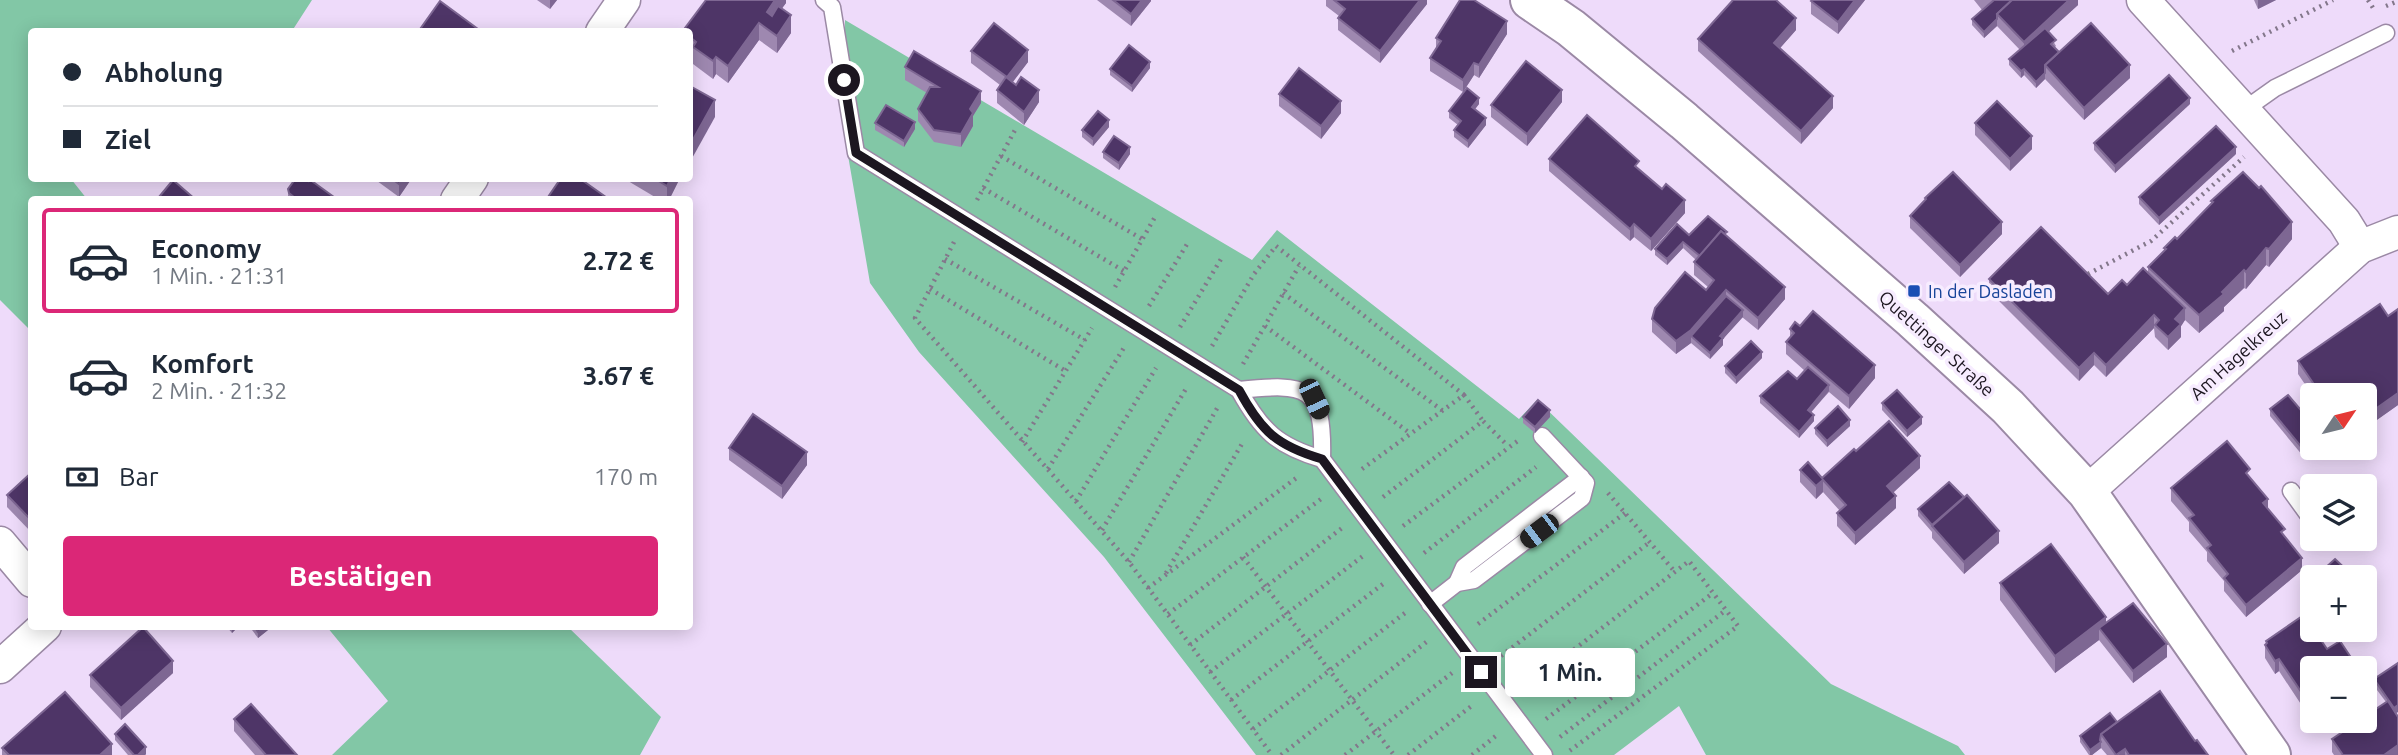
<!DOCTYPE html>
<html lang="de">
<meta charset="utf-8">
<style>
:root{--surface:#fff;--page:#f2f2f3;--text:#1f2937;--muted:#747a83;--line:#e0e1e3;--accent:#db2777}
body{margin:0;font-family:Ubuntu,sans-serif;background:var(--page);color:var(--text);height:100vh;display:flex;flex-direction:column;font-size:26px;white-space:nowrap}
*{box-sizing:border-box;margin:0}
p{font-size:23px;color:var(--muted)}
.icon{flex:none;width:38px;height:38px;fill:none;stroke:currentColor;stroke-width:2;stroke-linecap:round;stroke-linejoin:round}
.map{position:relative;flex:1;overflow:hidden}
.details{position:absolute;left:28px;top:196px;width:665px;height:434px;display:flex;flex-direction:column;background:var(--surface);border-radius:7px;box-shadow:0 4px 18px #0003}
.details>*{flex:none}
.banner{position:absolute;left:28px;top:28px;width:665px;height:154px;border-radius:7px;box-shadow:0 4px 18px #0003;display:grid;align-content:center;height:154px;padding:0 35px;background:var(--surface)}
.needle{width:46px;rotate:55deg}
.buttons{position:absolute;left:2300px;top:383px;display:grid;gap:14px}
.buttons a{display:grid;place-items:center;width:77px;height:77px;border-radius:7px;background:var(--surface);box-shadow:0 4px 18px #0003;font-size:35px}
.end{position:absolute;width:32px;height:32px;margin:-16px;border:9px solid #1c1620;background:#fff;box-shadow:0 0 0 4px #fff}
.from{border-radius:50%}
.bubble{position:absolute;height:49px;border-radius:7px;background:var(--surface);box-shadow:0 4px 18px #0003;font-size:23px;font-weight:700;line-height:49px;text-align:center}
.car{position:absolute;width:21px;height:42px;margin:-21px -10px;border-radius:9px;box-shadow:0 0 5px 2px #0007;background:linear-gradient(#222 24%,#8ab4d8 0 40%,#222 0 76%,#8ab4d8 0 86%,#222 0)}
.banner b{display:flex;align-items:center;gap:24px;height:66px;font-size:26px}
.banner b+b{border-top:2px solid var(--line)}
.banner i{width:18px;height:18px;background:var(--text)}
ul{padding:12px 0 0;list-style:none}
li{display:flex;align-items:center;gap:21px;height:105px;margin:0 14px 10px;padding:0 21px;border:4px solid transparent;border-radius:7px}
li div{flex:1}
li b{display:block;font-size:26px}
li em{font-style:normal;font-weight:700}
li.on{border-color:var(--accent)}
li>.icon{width:63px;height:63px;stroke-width:1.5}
.pay{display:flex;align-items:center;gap:18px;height:77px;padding:0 35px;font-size:26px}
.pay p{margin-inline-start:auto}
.cta{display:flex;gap:14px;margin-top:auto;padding:14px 35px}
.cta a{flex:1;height:80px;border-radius:7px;background:var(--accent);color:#fff;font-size:28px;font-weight:700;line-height:80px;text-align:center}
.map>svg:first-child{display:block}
.green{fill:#82c7a6}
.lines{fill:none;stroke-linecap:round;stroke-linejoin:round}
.service-casing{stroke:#9b89a5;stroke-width:19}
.minor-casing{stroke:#9b89a5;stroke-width:35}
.tertiary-casing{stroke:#9b89a5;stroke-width:42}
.path{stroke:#83778b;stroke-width:4.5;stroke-dasharray:2 5;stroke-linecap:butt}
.service{stroke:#fff;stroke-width:16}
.minor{stroke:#fff;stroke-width:32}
.tertiary{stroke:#fff;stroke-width:38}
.wall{fill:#9e88b0}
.shaded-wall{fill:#7e6793}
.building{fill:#4e3567;stroke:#7e6793;stroke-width:2}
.route{stroke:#1c1620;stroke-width:9}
.transit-dot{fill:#1a4fb4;stroke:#f7ecff;stroke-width:2.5}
.labels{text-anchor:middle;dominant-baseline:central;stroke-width:7;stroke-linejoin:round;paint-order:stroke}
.transit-label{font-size:18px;fill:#164399;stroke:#f7ecff;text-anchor:start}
.street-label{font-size:18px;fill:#1c1620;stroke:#f7ecff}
</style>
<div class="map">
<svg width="2398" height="755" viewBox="0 0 2398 755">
<rect width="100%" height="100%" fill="#eedbfa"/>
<g class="green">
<path d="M0,0h312l-20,31 -260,1v146l39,1 16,20 -55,1 -1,131 -31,-31z"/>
<path d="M845,20l407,240 25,-30 242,189 18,-19 294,284 127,62 7,9h-259l-27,-49 -65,49h-358l-152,-198 -185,-205 -49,-69 -25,-145z"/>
<path d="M327,627h241l93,90 -21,38h-308l56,-54z"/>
</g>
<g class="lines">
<g class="service-casing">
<g id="service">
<path d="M824,0l8,7 24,146 383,237c22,40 38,56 83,69l222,296"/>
<path d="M2244,110l31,-22 111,-55"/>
<path d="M1239,390c68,-7 85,-5 83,69"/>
<path d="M2291,491l21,29"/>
<path d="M1457,583l7,-16 117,-90"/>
<path d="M1430,604l27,-21 17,-3 108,-82 4,-15 -44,-47"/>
</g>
</g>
<g class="minor-casing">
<g id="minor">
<path d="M2143,0l201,221 16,26"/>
<path d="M602,32l22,-32"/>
<path d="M457,200l15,-22"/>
<path d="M2087,492l273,-245 38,-15"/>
<path d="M0,543l32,38"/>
<path d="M0,667l45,-41"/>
</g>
</g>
<g class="tertiary-casing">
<path id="tertiary" d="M1530,0l41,28 113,93 229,199 95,87 79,85 184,263"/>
</g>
<g class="path">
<path d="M2368,0l7,11"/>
<path d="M2386,6l12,-5"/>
<path d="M2232,51l101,-51"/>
<path d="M1001,156l141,83"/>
<path d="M983,188l141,83"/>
<path d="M977,200l38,-70"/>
<path d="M954,242l-39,76 214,244 143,193"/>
<path d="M945,259l140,81"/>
<path d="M2088,274l63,-33 93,-84"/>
<path d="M1115,287l40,-70"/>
<path d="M930,289l134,81"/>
<path d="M1283,293l160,118"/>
<path d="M1149,306l40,-65"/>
<path d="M1265,326l146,108"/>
<path d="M1180,327l41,-68"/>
<path d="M1212,346l42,-72 22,-28 188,149"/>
<path d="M1243,364l56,-98"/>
<path d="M1022,442l70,-114"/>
<path d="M1048,469l77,-123"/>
<path d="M1362,469l102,-74 19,26"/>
<path d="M1608,493l67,79"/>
<path d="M1383,497l100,-76 25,25"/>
<path d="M1076,501l80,-133"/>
<path d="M1403,526l116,-86"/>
<path d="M1102,530l85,-143"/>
<path d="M1424,553l112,-86"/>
<path d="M1243,557l151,198"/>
<path d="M1129,562l90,-157"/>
<path d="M1166,573l77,-131"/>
<path d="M1148,588l151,-112"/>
<path d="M1168,614l153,-115"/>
<path d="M1478,624l147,-111"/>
<path d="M1190,645l152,-117"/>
<path d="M1501,656l149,-114"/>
<path d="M1210,672l153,-116"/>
<path d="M1524,688l165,-127 49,65 -170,126"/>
<path d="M1231,700l152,-116"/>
<path d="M1546,719l167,-126"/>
<path d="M1253,729l152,-116"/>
<path d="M1560,737l166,-127"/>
<path d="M1281,755l148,-115"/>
<path d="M1345,755l107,-82"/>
<path d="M1408,755l66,-51"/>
<path d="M1472,755l25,-20"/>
</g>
<use href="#service" class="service"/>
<use href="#minor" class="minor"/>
<use href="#tertiary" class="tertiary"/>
</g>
<g class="wall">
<path d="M537,0h20l-7,9z"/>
<path d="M786,0v3l-5,6 10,24 -14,20 -18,-13 -31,43 -12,-9 -3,5 -20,-15v-6l-3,-4v-22z"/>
<path d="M1097,0h54v1l-20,25z"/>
<path d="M1326,0h101v4l-47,59 -42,-33v-12l1,-2 -13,-10z"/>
<path d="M1865,0l-27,34 -27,-20v-13z"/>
<path d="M1974,0h104v5l-30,27 8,14 -1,1 4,5 71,26 -46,42 -39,-41 -9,9 -12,-13 -3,3 -12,-13v-6l11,-9 -23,-24 -13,12 -12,-13v-6l10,-9z"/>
<path d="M2254,0h22l-18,9z"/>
<path d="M1796,30l-16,18 53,60 -32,36 -103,-93v-12z"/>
<path d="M1507,34l-28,44 -5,-3 -11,17 -33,-21v-13l6,-9v-11z"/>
<path d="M971,51l57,11 -16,20 27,20 -15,23 -27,-22v-13l3,-5 -29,-22z"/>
<path d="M905,67l76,36 -8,13v10l-12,21 -27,-5 -16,-21v-12l9,-16 -22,-13z"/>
<path d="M1150,68l-18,24 -22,-17v-6z"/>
<path d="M1279,94l62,19 -20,26 -42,-33z"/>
<path d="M1562,102l-35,44 -36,-29v-12z"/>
<path d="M1479,104l-4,5 11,16 -18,23 -14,-11v-7l4,-5 -9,-7v-7z"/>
<path d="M2190,104l-75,69 -21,-23v-7z"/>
<path d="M875,123l40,6 -11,18 -29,-17z"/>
<path d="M1975,123l57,26 -22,22 -35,-36z"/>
<path d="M1109,127l-16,19 -11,-9v-7z"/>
<path d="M1103,152l27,2 -11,16 -16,-12z"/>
<path d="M2236,154l-77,71 -20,-21v-7z"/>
<path d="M1549,159l90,10 23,20 23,24 -34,38 -17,-14 -4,4 -81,-70z"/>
<path d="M373,178h39l-13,19z"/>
<path d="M623,178h57l-11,22h-9z"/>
<path d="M288,189l50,11h-50z"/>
<path d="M1925,198l77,36 -42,43 -50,-49v-12l15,-15z"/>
<path d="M2211,201l81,38 -23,28 -3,-2 -20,24 -2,-1 -20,19v4l-25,22 -14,-13 -4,6v11l-13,13 -13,-13 -1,-9 -48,49 -12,-12 -15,16 -90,-90v-12l119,15 40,-21v-6l16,-16v-3l13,-9 34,-35z"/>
<path d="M1689,235l38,1 58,63 -27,31 -16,-13 -19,22v6l-13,14 -19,-16 -15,11 -24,-22v-13l54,-29 2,-3 -14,-12v-13l2,-2 -13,-12 -16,17 -12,-10v-6z"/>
<path d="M2398,309v96l-34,24v-33h-51l-15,-22v-13l90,-45z"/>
<path d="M1790,329l85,49 -26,31 -20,-17 -18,20 3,9 -15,17 -39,-35v-7l37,-17 8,-8 -19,-17v-12l4,-4z"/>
<path d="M1762,358l-26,26 -11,-11v-7z"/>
<path d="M1882,403l40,21 -15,13 -25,-27z"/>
<path d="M2270,409l42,14 -9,33 -33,-40z"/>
<path d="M1523,417h27l-15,16 -12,-10z"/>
<path d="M1850,426l-23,21 -12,-13v-6z"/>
<path d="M729,448l78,17 -25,34 -53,-39z"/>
<path d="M1856,451l64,17 -27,25 3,15 -41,37 -18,-19v-13l3,-2 -17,-19 -7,7 -16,-17v-12l22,8z"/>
<path d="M32,472v61l-25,-26v-12z"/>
<path d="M2250,478l35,59 17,33 -56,47 -22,-26v-10l-17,-20v-9l-18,-21v-9l-18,-21v-13z"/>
<path d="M1918,509l81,34 -35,31 -32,-36v-6l-14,-16z"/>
<path d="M2000,583l106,39 61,35 -34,26 -34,-43 -44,33 -55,-73z"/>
<path d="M226,626h13l-7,7z"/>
<path d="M249,626h24l-15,12z"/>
<path d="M2266,641l61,8 -15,19v53l-33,-50 -4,3 -10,-16v-13l1,-1z"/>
<path d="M2398,663v49l-2,1 2,42h-64l-2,-3v-13l54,-37 -12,-16v-7z"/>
<path d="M173,673l-52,47 -31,-33v-12z"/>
<path d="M234,719l63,36h-42l-21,-24z"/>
<path d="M2117,722l78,19 13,14h-101l-6,-7 -9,7h-3l-9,-13v-6z"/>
<path d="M115,734l31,20 -1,1h-17l-13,-15z"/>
<path d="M2,748l110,7h-110z"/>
</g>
<g class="shaded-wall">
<path d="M550,0h7l-7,9z"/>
<path d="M775,0h11v3l-19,26v-17z"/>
<path d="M1142,0h9v1l-20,25v-12z"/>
<path d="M1420,0h7v4l-47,59v-12z"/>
<path d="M1855,0h10l-27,34v-12z"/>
<path d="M2069,0h9v5l-54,49v-12z"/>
<path d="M2258,0h18l-18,9z"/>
<path d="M791,15v18l-14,20v-17z"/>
<path d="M1796,18v12l-22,25v-12z"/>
<path d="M1997,19v7l-13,12v-6z"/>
<path d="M1507,21v13l-28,44v-13z"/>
<path d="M759,23v17l-31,43v-17z"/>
<path d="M1028,50v12l-21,28v-13z"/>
<path d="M716,57v17l-3,5v-18z"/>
<path d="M1150,62v6l-18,24v-6z"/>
<path d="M1474,63v12l-11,17v-12z"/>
<path d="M2130,65v13l-46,42v-12z"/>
<path d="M2024,69v6l-3,3v-7z"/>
<path d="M2045,73v6l-9,9v-6z"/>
<path d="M1039,90v12l-15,23v-13z"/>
<path d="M1562,90v12l-35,44v-12z"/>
<path d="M981,91v12l-8,13v10l-12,21v-13l9,-25z"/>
<path d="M1833,96v12l-32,36v-13z"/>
<path d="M1479,98v6l-7,9v-6z"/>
<path d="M2190,98v6l-75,69v-7z"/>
<path d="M715,100v17l-25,45v-17z"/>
<path d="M1341,101v12l-20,26v-13z"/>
<path d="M1486,118v7l-18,23v-7z"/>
<path d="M1109,120v7l-16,19v-7z"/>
<path d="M915,122v7l-11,18v-6z"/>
<path d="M2032,136v13l-22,22v-12z"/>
<path d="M1130,147v7l-11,16v-7z"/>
<path d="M2236,147v7l-77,71v-7z"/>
<path d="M403,178h9l-13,19v-13z"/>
<path d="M671,178h9l-11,22h-2v-14z"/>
<path d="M1685,200v13l-34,38v-12z"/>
<path d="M2002,222v12l-42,43v-12z"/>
<path d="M2292,222v17l-23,28v-18z"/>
<path d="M1634,224v13l-4,4v-12z"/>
<path d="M1683,242v6l-16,17v-6z"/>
<path d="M2266,248v17l-20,24v-17z"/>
<path d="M2244,270v18l-20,19v4l-25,22v-18z"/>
<path d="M1785,287v12l-27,31v-12z"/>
<path d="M1726,290v13l-35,33v7l-15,11v-13z"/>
<path d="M2185,308v12l-4,6v11l-13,13v-13l7,-18z"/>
<path d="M1743,310v7l-20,22v6l-13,14v-6l10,-17z"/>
<path d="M2154,315v13l-48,49v-12z"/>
<path d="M1762,352v6l-26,26v-6z"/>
<path d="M2094,353v12l-15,16v-13z"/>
<path d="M1875,365v13l-26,31v-13z"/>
<path d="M1829,385v6l-21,25v-6z"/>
<path d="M2398,393v12l-34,24v-12z"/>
<path d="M1550,410v7l-15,16v-6z"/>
<path d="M1814,415v6l-15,17v-6z"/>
<path d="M1922,417v7l-15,13v-6z"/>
<path d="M1850,420v6l-23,21v-6z"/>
<path d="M2312,442l1,6 -10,8v-7z"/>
<path d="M807,452v13l-25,34v-13z"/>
<path d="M1920,456v12l-33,30v-12z"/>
<path d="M1823,480v12l-7,7v-13z"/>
<path d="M1896,496v12l-41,37v-12z"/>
<path d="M2268,499v12l-5,-8z"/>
<path d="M1999,531v12l-35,31v-12z"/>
<path d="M2302,558v12l-56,47v-12z"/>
<path d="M2369,590v7l-5,3v-6z"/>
<path d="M2106,617v17l-7,-6v12l-44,33v-17z"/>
<path d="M232,626h7l-7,7z"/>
<path d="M265,626h8l-15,12v-6z"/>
<path d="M2167,644v13l-34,26v-12z"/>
<path d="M2279,659v12l-4,3v-13z"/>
<path d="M173,661v12l-52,47v-12z"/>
<path d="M2398,705v7l-4,2v-6z"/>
<path d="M2101,742v6l-9,7h-2v-5z"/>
<path d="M112,744v11h-12z"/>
<path d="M2398,745v10h-14z"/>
<path d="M146,747v7l-1,1h-7z"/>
<path d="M2125,749v6h-7z"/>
</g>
<g class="building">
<path d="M706,0h69l-8,12 5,4 6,-10 13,9 -14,21 -18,-13 -31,43 -12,-9 -3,4 -20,-14 3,-5 -6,-5v-5h-8z"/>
<path d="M1113,0h29l-11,14z"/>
<path d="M1334,0h86l-40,51 -42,-33 7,-9z"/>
<path d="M1460,0h14l33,21 -28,44 -5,-2 -11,17 -33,-22 11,-17 -5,-3z"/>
<path d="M1733,0h43l20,18 -22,25 59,53 -32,35 -103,-92z"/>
<path d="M1812,0h43l-17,22 -27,-21z"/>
<path d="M1994,0h18l-15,14v5l-13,13 -12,-13z"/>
<path d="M2012,0h57l-45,42 -27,-28z"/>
<path d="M440,1l42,31h-64z"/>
<path d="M994,23l34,27 -21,27 -36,-26z"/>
<path d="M2091,23l39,42 -46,43 -39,-43z"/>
<path d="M2045,28l11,12 -5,4 8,8 -14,13v8l-9,9 -12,-13 -3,2 -12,-12z"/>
<path d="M1129,45l21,17 -18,24 -22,-17z"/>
<path d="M914,51l67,40 -11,18 3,4 -12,21 -27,-4 -16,-21 12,-22h8l-33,-20z"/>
<path d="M1526,61l36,29 -35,44 -36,-29z"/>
<path d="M1299,68l42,33 -20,25 -42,-32z"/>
<path d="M2169,75l21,23 -75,68 -21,-23z"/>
<path d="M1006,77l10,8 5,-8 18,13 -15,22 -27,-22z"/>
<path d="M690,86l25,14 -25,45z"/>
<path d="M1467,88l12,10 -7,9 14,11 -18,23 -14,-11 7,-9 -12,-10z"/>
<path d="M1997,101l35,35 -22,23 -35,-36z"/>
<path d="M886,105l29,17 -11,19 -29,-18z"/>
<path d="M1098,111l11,9 -16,19 -11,-9z"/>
<path d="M1587,115l52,46 -4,5 27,23 4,-5 19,16 -34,39 -17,-15 -4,5 -81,-70z"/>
<path d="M2216,126l20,21 -77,71 -20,-21z"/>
<path d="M1114,136l16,11 -11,16 -16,-11z"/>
<path d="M1953,172l49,50 -42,43 -50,-49 16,-17 -1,-1z"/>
<path d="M2243,172l16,16 2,-2 31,36 -23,27 -3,-1 -20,24 -2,-2 -22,22 2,2 -25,21 -51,-48 18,-18 -2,-1 11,-11 2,2 36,-37 -2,-1z"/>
<path d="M296,178h8l4,3 1,-2 29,21h-44l1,-2 -6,-5 -1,-4z"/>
<path d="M391,178h12l-4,6z"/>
<path d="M561,178h18l31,22h-64z"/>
<path d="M654,178h17l-4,8z"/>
<path d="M173,180l23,20h-34l-3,-3z"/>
<path d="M1708,216l19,16 -3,2 -3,-3 -21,25 -17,-14 -16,17 -12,-10 22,-25 12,11z"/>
<path d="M2041,227l67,67 14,-14 5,5 16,-17 42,40 -10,11 6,5 -13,13 -13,-12 4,-5 -5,-5 -48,50 -12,-12 -15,15 -90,-89z"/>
<path d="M1721,231l64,56 -27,31 -32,-28 -35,40 -15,11 -24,-22 3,-11 30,-36 21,18 8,-10 -20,-18z"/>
<path d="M1726,296l17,14 -23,26 3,2 -13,15 -19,-17z"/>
<path d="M2380,304l8,12 10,-7v84l-34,24v-21h-42l-24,-35z"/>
<path d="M1813,311l62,54 -26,31 -63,-54 8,-9 -4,-4 5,-7 5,4z"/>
<path d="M1751,341l11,11 -26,26 -11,-12z"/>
<path d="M1808,367l21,18 -21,25 6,5 -15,17 -39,-36 28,-25 9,8z"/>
<path d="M1897,390l25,27 -15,14 -25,-28z"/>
<path d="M2288,395l24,28v19l-9,7 -33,-40z"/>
<path d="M1538,400l12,10 -15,17 -12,-10z"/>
<path d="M1838,406l12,14 -23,21 -12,-13z"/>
<path d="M753,414l54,38 -25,34 -53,-38z"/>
<path d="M1889,421l31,35 -33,30 9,10 -41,37 -18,-20 9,-8 -23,-25 -7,6 -16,-16 8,-8 14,16 32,-29 2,2z"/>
<path d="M2227,441l23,28 -4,4 22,26 -5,4 22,26 -4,3 21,26 -56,47 -22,-27 4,-4 -21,-26 4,-3 -22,-27 5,-3 -23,-27z"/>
<path d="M32,472v49l-25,-26z"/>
<path d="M1949,482l15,15 -32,28 -14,-16z"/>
<path d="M1967,495l32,36 -35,31 -32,-36z"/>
<path d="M2051,544l55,73 -51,39 -55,-73z"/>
<path d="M2335,559l20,19h-41z"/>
<path d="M2364,586l5,4 -5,4z"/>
<path d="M2133,603l34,41 -34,27 -34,-43z"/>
<path d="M2304,615l8,12v3h2l13,19 13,-8 18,27h-46v40l-33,-49 -4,2 -10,-16 2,-2 -1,-2z"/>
<path d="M254,626h11l-7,6z"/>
<path d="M143,627l30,34 -52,47 -31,-33z"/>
<path d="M2398,663v42l-4,3 -20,-29z"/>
<path d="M2160,691l35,50 2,-1 11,15h-79l-4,-6 -9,6 -15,-21z"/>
<path d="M65,692l47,52 -12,11h-91l-7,-7z"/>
<path d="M2388,701l10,16v28l-14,10h-41l-11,-16 27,-18h5v-4z"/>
<path d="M251,704l46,51h-31l-32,-36z"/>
<path d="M2110,713l7,9 -16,12 -1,6 1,2 -11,8 -10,-14z"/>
<path d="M125,724l21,23 -8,8h-4l-19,-21z"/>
</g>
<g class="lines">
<path class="route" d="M844,80l12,73 383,237c22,41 38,56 83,69l159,213"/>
</g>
<rect class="transit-dot" x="1907" y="284" width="14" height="14" rx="3.5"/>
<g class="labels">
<g class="transit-label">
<text x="1928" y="291">In der Dasladen</text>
</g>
<g class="street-label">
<text transform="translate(1937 343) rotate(42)">Quettinger Straße</text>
<text transform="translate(2238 355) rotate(-42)">Am Hagelkreuz</text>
</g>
</g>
</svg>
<div class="buttons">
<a><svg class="needle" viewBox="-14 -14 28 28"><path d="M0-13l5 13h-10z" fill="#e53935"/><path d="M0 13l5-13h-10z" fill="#747a83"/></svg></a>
<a><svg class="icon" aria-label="layers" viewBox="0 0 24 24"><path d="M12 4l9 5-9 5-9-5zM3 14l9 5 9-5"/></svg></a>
<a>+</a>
<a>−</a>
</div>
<i class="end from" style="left:844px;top:80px"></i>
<i class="end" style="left:1481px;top:672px"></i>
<div class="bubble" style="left:1505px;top:648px;width:130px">1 Min.</div>
<i class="car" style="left:1314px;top:399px;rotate:155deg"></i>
<i class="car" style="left:1539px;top:531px;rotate:233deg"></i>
<div class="banner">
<b><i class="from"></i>Abholung</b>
<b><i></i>Ziel</b>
</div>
<section class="details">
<ul>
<li class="on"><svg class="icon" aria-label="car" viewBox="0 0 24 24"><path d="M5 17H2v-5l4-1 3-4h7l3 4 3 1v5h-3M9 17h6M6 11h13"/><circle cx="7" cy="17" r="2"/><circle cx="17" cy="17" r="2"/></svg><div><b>Economy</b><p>1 Min. · 21:31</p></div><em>2.72 €</em></li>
<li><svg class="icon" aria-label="car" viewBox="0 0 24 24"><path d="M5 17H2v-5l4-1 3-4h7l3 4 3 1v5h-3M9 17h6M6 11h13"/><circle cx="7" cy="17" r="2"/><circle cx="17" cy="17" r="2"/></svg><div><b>Komfort</b><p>2 Min. · 21:32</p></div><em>3.67 €</em></li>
</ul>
<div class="pay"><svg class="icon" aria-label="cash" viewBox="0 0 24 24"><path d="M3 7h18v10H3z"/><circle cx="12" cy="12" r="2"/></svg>Bar<p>170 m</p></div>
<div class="cta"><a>Bestätigen</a></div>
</section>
</div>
